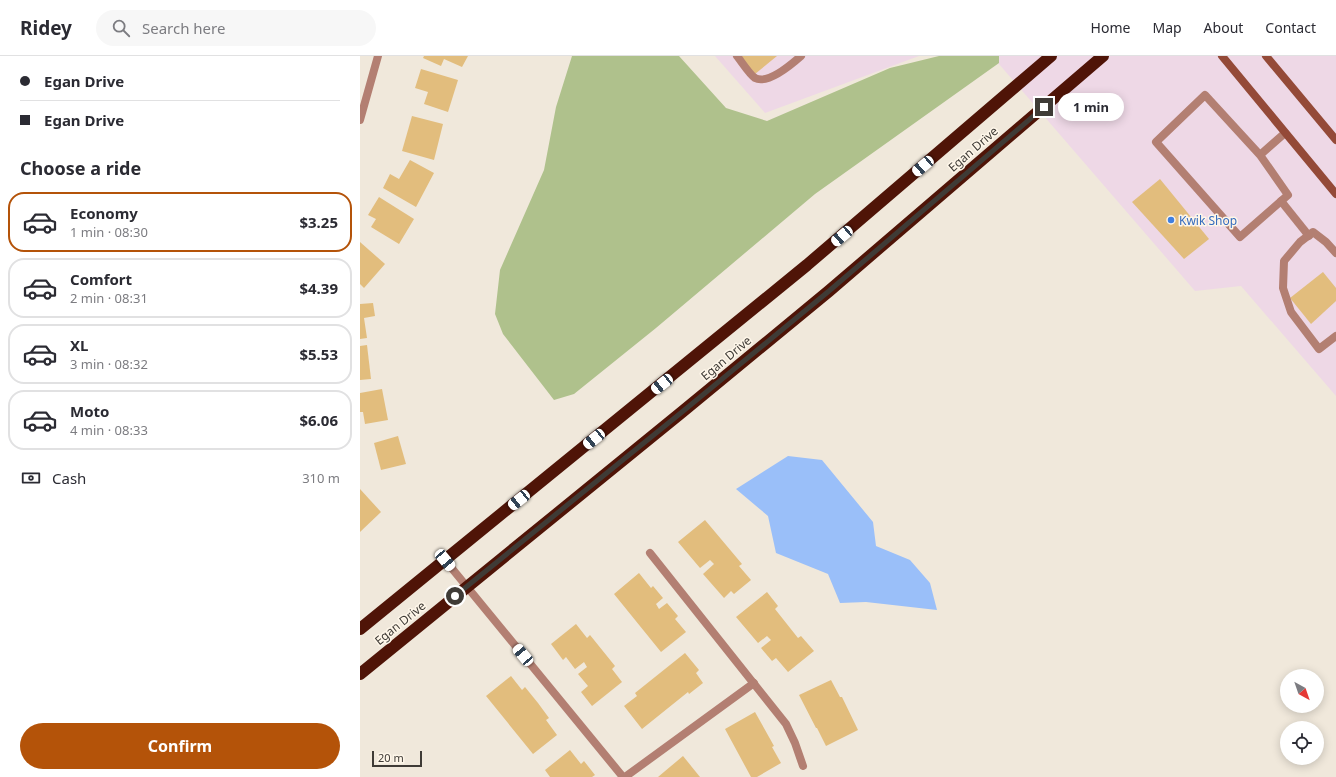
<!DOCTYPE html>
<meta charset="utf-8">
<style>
:root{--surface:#fff;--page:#f7f7f7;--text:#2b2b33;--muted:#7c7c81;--line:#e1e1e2;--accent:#b45309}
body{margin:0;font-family:"Noto Sans",sans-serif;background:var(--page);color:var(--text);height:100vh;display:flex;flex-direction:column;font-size:15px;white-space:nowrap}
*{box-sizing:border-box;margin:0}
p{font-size:13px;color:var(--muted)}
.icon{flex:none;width:22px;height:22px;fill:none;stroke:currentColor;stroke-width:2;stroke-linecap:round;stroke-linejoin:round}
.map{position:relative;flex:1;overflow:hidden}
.drawer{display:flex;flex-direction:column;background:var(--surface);width:360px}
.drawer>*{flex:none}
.top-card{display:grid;align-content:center;height:88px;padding:0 20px;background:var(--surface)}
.needle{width:26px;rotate:140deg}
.fabs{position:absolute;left:920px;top:613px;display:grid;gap:8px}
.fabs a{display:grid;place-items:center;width:44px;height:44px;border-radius:50%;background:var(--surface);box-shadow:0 2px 10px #0003;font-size:20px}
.scale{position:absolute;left:12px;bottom:10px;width:50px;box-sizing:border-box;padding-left:4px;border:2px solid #3f3b36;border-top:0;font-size:11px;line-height:14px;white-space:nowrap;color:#3f3b36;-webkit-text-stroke:3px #fef6e9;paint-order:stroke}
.end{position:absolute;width:18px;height:18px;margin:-9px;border:5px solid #3f3b36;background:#fff;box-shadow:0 0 0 2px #fff}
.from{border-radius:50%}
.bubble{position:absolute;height:28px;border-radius:14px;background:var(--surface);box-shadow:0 2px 10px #0003;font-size:13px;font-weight:700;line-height:28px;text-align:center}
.car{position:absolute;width:12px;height:24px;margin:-12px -6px;border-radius:5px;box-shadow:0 0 3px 1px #0007;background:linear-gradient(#fff 24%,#345 0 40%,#fff 0 76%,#345 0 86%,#fff 0)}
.top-card b{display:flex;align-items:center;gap:14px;height:38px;font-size:15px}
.top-card b+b{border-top:1px solid var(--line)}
.top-card i{width:10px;height:10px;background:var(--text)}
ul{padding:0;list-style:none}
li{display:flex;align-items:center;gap:12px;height:60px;margin:0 8px 6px;padding:0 12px;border:2px solid var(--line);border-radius:16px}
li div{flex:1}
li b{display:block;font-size:15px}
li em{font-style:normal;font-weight:700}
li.current{border-color:var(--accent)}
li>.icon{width:36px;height:36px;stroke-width:1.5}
h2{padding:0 20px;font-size:18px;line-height:48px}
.pay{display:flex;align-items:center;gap:10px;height:44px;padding:0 20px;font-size:15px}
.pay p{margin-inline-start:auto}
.primary-button{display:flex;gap:8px;margin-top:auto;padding:8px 20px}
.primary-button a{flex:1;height:46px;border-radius:24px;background:var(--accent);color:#fff;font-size:16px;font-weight:700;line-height:46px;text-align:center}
header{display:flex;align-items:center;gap:24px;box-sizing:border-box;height:56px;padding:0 20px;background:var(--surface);border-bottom:1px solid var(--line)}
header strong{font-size:19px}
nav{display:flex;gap:22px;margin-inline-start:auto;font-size:14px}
.search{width:280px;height:36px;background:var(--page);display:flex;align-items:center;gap:10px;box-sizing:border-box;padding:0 14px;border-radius:22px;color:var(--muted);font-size:15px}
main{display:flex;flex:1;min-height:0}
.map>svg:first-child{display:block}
.commercial{fill:#eed8e6}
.green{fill:#afc18c}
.water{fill:#9abff9}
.building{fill:#e2bd7d}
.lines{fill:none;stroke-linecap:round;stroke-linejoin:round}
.lane{stroke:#b37f72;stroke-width:8}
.street{stroke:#b37f72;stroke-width:8}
.secondary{stroke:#944a38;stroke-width:8}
.highway{stroke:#4f1407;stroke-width:12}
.route{stroke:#3f3b36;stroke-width:5}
.shop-dot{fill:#3f7fe0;stroke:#fef6e9;stroke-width:1.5}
.labels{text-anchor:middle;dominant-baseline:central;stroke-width:3;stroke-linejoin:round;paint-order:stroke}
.street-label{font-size:12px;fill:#3f3b36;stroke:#fef6e9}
.shop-label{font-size:12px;fill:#366cbe;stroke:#fef6e9;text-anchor:start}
</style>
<header>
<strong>Ridey</strong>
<div class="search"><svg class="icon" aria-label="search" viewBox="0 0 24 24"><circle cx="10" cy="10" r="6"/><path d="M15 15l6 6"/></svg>Search here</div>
<nav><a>Home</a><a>Map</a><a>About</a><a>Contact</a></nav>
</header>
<main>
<section class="drawer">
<div class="top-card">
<b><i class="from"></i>Egan Drive</b>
<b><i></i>Egan Drive</b>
</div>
<h2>Choose a ride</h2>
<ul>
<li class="current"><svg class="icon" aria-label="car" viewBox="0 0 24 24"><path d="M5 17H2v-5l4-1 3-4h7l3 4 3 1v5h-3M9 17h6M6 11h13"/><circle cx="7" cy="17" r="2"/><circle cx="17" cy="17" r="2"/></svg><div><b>Economy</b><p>1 min · 08:30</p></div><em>$3.25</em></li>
<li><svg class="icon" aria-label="car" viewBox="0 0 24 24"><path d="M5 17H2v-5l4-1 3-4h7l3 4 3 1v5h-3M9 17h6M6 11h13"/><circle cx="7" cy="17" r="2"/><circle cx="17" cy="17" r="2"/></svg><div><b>Comfort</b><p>2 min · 08:31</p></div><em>$4.39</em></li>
<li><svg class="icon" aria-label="car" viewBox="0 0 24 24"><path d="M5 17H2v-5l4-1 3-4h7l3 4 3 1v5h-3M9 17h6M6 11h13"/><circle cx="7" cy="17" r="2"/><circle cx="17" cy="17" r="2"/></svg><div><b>XL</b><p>3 min · 08:32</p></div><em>$5.53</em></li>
<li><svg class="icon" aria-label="car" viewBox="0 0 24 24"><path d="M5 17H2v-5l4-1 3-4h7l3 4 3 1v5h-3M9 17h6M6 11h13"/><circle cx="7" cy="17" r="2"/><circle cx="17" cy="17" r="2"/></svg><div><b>Moto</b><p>4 min · 08:33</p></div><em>$6.06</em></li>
</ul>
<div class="pay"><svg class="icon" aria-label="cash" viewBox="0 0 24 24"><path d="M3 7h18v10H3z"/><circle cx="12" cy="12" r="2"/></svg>Cash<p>310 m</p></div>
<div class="primary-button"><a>Confirm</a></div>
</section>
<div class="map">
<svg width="976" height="721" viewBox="0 0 976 721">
<rect width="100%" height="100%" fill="#f0e8db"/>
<g class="commercial">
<path d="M355,0h204l-154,57z"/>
<path d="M632,0h344v340l-95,-110 -46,5z"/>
</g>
<path class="green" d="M212,0h107l47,52 41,13 123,-53 49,-12h60v7l-184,131 -159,134 -82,66 -20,6 -51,-66 -8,-20 5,-44 44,-100 12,-63z"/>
<path class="water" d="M428,400l34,4 51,62 3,24 34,14 20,23 7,27 -71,-8 -26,1 -12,-29 -52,-21 -8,-37 -32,-27z"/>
<g class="building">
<path d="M64,0h44l-6,11 -18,-8 -3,7 -18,-8z"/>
<path d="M380,0h37l-22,18z"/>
<path d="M61,13l37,11 -10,32 -24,-8 4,-12 -13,-4z"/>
<path d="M52,60l31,8 -9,36 -32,-9z"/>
<path d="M50,104l24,13 -18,34 -33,-19 7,-14 9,5z"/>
<path d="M800,123l49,60 -25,20 -52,-57z"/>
<path d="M19,141l35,22 -15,25 -28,-17 5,-8 -8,-4z"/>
<path d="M0,186l25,22 -21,24 -4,-4z"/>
<path d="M963,216l13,16v13l-25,23 -21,-26z"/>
<path d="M13,247l2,13 -11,2 3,20 -7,1v-35z"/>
<path d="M7,289l4,34 -11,1v-34z"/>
<path d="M22,333l6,31 -23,4 -2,-12h-3v-19z"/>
<path d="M38,380l8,28 -25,6 -7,-27z"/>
<path d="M0,433l21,23 -21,20z"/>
<path d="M345,464l37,44 -3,2 12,14 -17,14 -3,-3 -7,7 -21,-24 11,-10 -4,-4 -10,8 -22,-26z"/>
<path d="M279,517l12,15 2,-2 10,12 -7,6 3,5 8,-6 11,13 -3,3 11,13 -25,20 -47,-58z"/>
<path d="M407,536l11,14 -3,3 23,29 3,-2 13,15 -26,21 -12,-14 -4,3 -11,-13 10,-8 -4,-4 -9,7 -22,-26z"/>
<path d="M216,568l11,14 3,-3 25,31 -3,3 10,13 -30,24 -11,-14 7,-6 -10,-12 9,-7 -3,-5 -9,7 -9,-12 -3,3 -12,-16z"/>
<path d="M325,597l14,17 -3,3 7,10 -14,11 -1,-2 -46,37 -18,-23 13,-10 -2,-3z"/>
<path d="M151,620l11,14 3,-3 13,16 11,15 -3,2 11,15 -24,19 -47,-58z"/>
<path d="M471,624l9,17h2l16,33 -32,16 -9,-18h-1l-17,-33z"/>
<path d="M395,656l19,34 -2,1 9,16 -24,14h-6l-26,-48z"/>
<path d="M210,694l11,14 3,-3 11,14 -3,2h-42l-5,-7z"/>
<path d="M323,700l17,21h-42z"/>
</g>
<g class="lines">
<g class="lane">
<path d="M377,0c4,5 13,19 18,22 13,7 37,-14 46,-22"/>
<path d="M900,99l-55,-60 -49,47 84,95 48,-42 -28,-40 25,-22"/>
<path d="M921,145l28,35"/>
<path d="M976,197l-10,-11 -13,-10 -13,10 -16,19 -1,27 8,24 28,37 17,-13"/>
<path d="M290,497l136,171 9,19 8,23"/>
<path d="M85,504l178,217"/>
<path d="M265,721l129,-94"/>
</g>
<path class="street" d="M0,64l18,-64"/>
<g class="secondary">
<path d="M862,0l114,138"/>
<path d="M906,0l70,84"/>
</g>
<g class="highway">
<path d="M0,573l447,-364 244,-209"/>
<path d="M0,618l322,-262 147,-121 274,-235"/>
</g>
</g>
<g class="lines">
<path class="route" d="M95,540l227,-184 147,-121 215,-184"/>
</g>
<circle class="shop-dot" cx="811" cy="164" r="4"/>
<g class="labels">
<g class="street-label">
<text transform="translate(613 93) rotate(-41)">Egan Drive</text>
<text transform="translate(366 302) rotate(-40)">Egan Drive</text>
<text transform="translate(40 567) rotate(-39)">Egan Drive</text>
</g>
<g class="shop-label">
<text x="819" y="164">Kwik Shop</text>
</g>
</g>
</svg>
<div class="fabs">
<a><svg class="needle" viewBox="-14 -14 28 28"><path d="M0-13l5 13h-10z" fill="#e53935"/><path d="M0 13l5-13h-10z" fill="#7c7c81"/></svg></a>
<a><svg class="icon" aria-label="locate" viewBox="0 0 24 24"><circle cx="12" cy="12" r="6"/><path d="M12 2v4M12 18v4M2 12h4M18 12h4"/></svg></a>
</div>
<div class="scale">20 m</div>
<i class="end from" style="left:95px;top:540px"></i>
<i class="end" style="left:684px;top:51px"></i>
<div class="bubble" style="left:698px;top:37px;width:66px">1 min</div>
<i class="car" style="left:563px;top:110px;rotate:229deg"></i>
<i class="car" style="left:482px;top:180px;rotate:229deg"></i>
<i class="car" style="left:302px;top:328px;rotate:231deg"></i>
<i class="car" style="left:234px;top:383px;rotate:231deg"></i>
<i class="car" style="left:159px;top:444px;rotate:231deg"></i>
<i class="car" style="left:85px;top:504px;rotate:140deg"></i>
<i class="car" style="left:163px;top:599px;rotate:320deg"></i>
</div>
</main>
